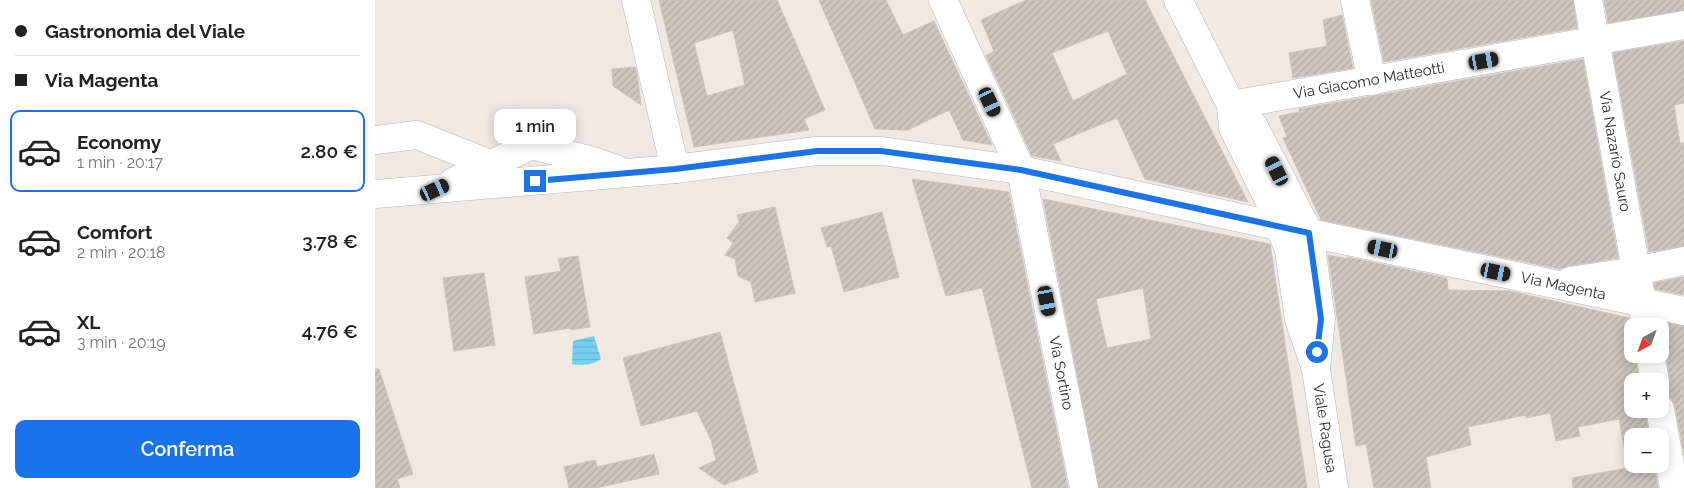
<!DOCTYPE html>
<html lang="it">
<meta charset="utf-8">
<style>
:root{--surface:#fff;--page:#f2f2f2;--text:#222;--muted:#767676;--line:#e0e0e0;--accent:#1a73e8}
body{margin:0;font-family:Raleway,sans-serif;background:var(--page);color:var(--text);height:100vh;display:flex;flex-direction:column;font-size:19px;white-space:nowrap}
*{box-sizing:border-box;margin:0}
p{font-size:16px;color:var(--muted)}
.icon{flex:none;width:28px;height:28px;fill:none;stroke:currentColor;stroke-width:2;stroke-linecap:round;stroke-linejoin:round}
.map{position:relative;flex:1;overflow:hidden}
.panel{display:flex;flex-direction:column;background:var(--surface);width:375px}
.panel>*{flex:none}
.hud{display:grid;align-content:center;height:110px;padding:0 15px;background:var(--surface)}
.needle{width:32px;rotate:221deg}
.tools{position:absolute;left:1249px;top:318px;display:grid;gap:10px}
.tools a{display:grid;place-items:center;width:45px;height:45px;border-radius:10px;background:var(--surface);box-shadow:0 2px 12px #0003;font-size:25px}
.end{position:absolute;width:22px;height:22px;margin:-11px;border:6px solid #1a73e8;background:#fff;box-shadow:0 0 0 2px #fff}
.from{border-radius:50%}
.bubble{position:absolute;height:35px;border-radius:10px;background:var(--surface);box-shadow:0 2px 12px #0003;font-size:16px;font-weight:600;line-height:35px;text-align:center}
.car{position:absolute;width:15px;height:30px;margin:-15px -8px;border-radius:6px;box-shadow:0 0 4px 1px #0007;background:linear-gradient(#222 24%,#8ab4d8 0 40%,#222 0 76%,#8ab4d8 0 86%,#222 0)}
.hud b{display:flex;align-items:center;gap:18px;height:48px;font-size:19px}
.hud b+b{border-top:1px solid var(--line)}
.hud i{width:12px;height:12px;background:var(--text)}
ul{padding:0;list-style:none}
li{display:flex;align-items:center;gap:15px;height:82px;margin:0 10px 8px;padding:0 5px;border:2px solid transparent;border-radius:10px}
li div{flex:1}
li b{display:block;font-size:19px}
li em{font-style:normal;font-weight:600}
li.selected{border-color:var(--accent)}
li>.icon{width:45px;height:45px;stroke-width:1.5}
.cta{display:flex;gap:10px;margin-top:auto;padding:10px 15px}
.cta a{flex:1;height:58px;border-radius:10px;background:var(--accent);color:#fff;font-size:20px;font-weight:600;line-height:58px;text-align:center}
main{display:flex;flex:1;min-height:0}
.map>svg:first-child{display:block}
.water{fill:url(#water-rules)}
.building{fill:url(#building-hatch);stroke:#cbc5ba;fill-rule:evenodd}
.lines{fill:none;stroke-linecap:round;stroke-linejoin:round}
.minor-casing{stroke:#b4b7c1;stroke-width:29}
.minor{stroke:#fff;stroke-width:28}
.route{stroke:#1a73e8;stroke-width:6}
.labels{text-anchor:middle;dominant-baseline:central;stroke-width:5;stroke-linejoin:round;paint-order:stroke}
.street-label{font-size:15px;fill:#2e2e2e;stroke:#fff}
</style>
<main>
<section class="panel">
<div class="hud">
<b><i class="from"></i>Gastronomia del Viale</b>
<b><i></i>Via Magenta</b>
</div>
<ul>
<li class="selected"><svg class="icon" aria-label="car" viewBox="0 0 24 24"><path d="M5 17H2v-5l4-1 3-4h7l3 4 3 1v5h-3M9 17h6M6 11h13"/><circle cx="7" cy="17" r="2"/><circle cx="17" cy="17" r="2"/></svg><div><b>Economy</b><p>1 min · 20:17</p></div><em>2.80 €</em></li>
<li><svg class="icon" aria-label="car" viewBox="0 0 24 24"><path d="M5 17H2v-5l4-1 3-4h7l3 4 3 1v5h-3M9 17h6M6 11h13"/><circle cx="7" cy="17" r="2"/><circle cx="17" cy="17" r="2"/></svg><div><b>Comfort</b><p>2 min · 20:18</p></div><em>3.78 €</em></li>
<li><svg class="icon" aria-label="car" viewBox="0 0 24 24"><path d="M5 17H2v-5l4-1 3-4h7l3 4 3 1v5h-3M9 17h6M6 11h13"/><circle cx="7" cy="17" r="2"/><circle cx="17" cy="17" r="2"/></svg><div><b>XL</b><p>3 min · 20:19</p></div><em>4.76 €</em></li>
</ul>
<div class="cta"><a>Conferma</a></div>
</section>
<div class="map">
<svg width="1309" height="488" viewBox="0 0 1309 488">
<defs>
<pattern id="water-rules" width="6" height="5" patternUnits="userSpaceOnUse" patternTransform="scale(1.25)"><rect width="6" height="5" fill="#75cff0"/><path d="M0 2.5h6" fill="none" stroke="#66b2ce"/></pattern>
<pattern id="building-hatch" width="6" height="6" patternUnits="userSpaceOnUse" patternTransform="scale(1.25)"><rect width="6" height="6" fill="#cbc7bf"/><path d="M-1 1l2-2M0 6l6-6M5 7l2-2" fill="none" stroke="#afaba4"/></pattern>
</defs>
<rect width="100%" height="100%" fill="#efe9e1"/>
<path class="water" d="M219,336l7,23c-10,6 -17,7 -29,5l1,-23z"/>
<g class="building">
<path d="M284,0h118l48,110 -21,9 5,11 -115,17zM358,30l12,55 -38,11 -13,-53z"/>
<path d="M444,0h67l17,35 31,-14 58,124 -29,-5 -14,-30 -41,20 -33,-1z"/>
<path d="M651,0h119l103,202 -103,-23 -28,-61 -64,26 8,17 -29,-5 -46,-100 8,-5 -13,-31zM733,31l19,43 -54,27 -21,-48z"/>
<path d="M996,0h202l4,28 -193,34z"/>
<path d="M1229,0h80v10l-76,13z"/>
<path d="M967,15l11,53 -60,10 -4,-25 38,-7 -4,-26z"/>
<path d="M1309,41v62l-10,2 6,38h4v103l-35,6 -36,-199z"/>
<path d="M1208,59l35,199 -50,8 -8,3 -239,-49 -38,-82 4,-1 -8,-21 20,-4v-3z"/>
<path d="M260,67l2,6 4,32 -28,-19 -1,-17z"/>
<path d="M537,179l97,13 59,296h-36l-50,-200 -36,8z"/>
<path d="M668,199l227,45 37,244h-208zM768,288l8,51 -44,9 -11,-49z"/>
<path d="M400,207l20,86 -40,9 -4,-20 -13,-6 -3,-17 -10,-4 8,-12 -6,-5 12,-16 -2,-7z"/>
<path d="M507,212l17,65 -55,15 -13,-46 -4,1 -6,-19z"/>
<path d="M953,255l19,4v-2l100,21 1,12 62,1 119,27 4,15v21h2l4,27h-6v28h12l4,27h-16v28h21l4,24h-85l-1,-10 56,-10 -9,-49 -41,8 2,9 -24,5 -6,-28 -24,5v-3l-58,12 3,18 -45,12 5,31h-57l-8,-44 -10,2z"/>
<path d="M203,256l12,71 -19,3 -1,-2 -36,6 -9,-57 36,-6 -3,-12z"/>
<path d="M109,273l11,72 -41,6 -11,-73z"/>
<path d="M1309,277v18l-29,-6 -1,-6z"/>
<path d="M1286,322l23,4v129l-9,-49 -3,-7 -9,-5 6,-7 1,-8 -5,-28 -5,-9z"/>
<path d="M345,332l38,140 -34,13 -25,-17 17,-8 -5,-20 -14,-29 -56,15 -18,-68z"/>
<path d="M0,369h4l34,105 -16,5 3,9h-25z"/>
<path d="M279,454l5,20 -63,14h-27l-5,-21 31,-7 2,7z"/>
</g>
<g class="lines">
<g class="minor-casing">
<g id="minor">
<path d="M261,0l39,169"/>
<path id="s1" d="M568,0l78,170 63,318"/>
<path d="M803,0l53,105 22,20 56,108 12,86 -5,50"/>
<path d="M980,0l17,81"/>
<path id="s2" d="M1213,0l58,326"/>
<path id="s3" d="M856,105l453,-80"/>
<path id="s4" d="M856,105l2,23 41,82 15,40 10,69 17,50 18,119"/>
<path d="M0,140l42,-5 83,33"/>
<path d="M78,182l79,-37 61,16 25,9"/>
<path id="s5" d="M0,194l300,-25 142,-18h64l140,19 288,63 375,78"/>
<path d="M1195,281l66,-10 48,-10"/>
<path d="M1275,354l5,27"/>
<path d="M1285,409l14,79"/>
</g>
</g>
<use href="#minor" class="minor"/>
</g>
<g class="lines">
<path class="route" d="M160,181l140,-12 142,-18h64l140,19 288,63 12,86 -4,33"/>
</g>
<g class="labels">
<g class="street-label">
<text stroke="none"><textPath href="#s3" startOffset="140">Via Giacomo Matteotti</textPath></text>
<text stroke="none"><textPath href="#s2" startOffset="154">Via Nazario Sauro</textPath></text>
<text stroke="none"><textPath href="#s5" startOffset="1204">Via Magenta</textPath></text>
<text stroke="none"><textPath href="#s1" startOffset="394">Via Sortino</textPath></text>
<text stroke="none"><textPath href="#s4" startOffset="340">Viale Ragusa</textPath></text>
</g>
</g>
</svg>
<div class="tools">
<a><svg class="needle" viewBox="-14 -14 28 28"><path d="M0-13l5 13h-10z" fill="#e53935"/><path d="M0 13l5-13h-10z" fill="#767676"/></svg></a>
<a>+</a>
<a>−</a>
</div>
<i class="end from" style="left:942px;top:352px"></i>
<i class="end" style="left:160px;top:181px"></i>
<div class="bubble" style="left:119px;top:109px;width:82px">1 min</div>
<i class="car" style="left:1109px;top:61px;rotate:80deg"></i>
<i class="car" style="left:615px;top:102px;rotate:155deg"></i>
<i class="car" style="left:902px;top:171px;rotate:333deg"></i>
<i class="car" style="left:60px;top:190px;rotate:65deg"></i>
<i class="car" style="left:1008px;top:249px;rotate:282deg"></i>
<i class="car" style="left:1121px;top:272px;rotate:102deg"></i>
<i class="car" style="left:672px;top:301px;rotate:169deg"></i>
</div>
</main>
